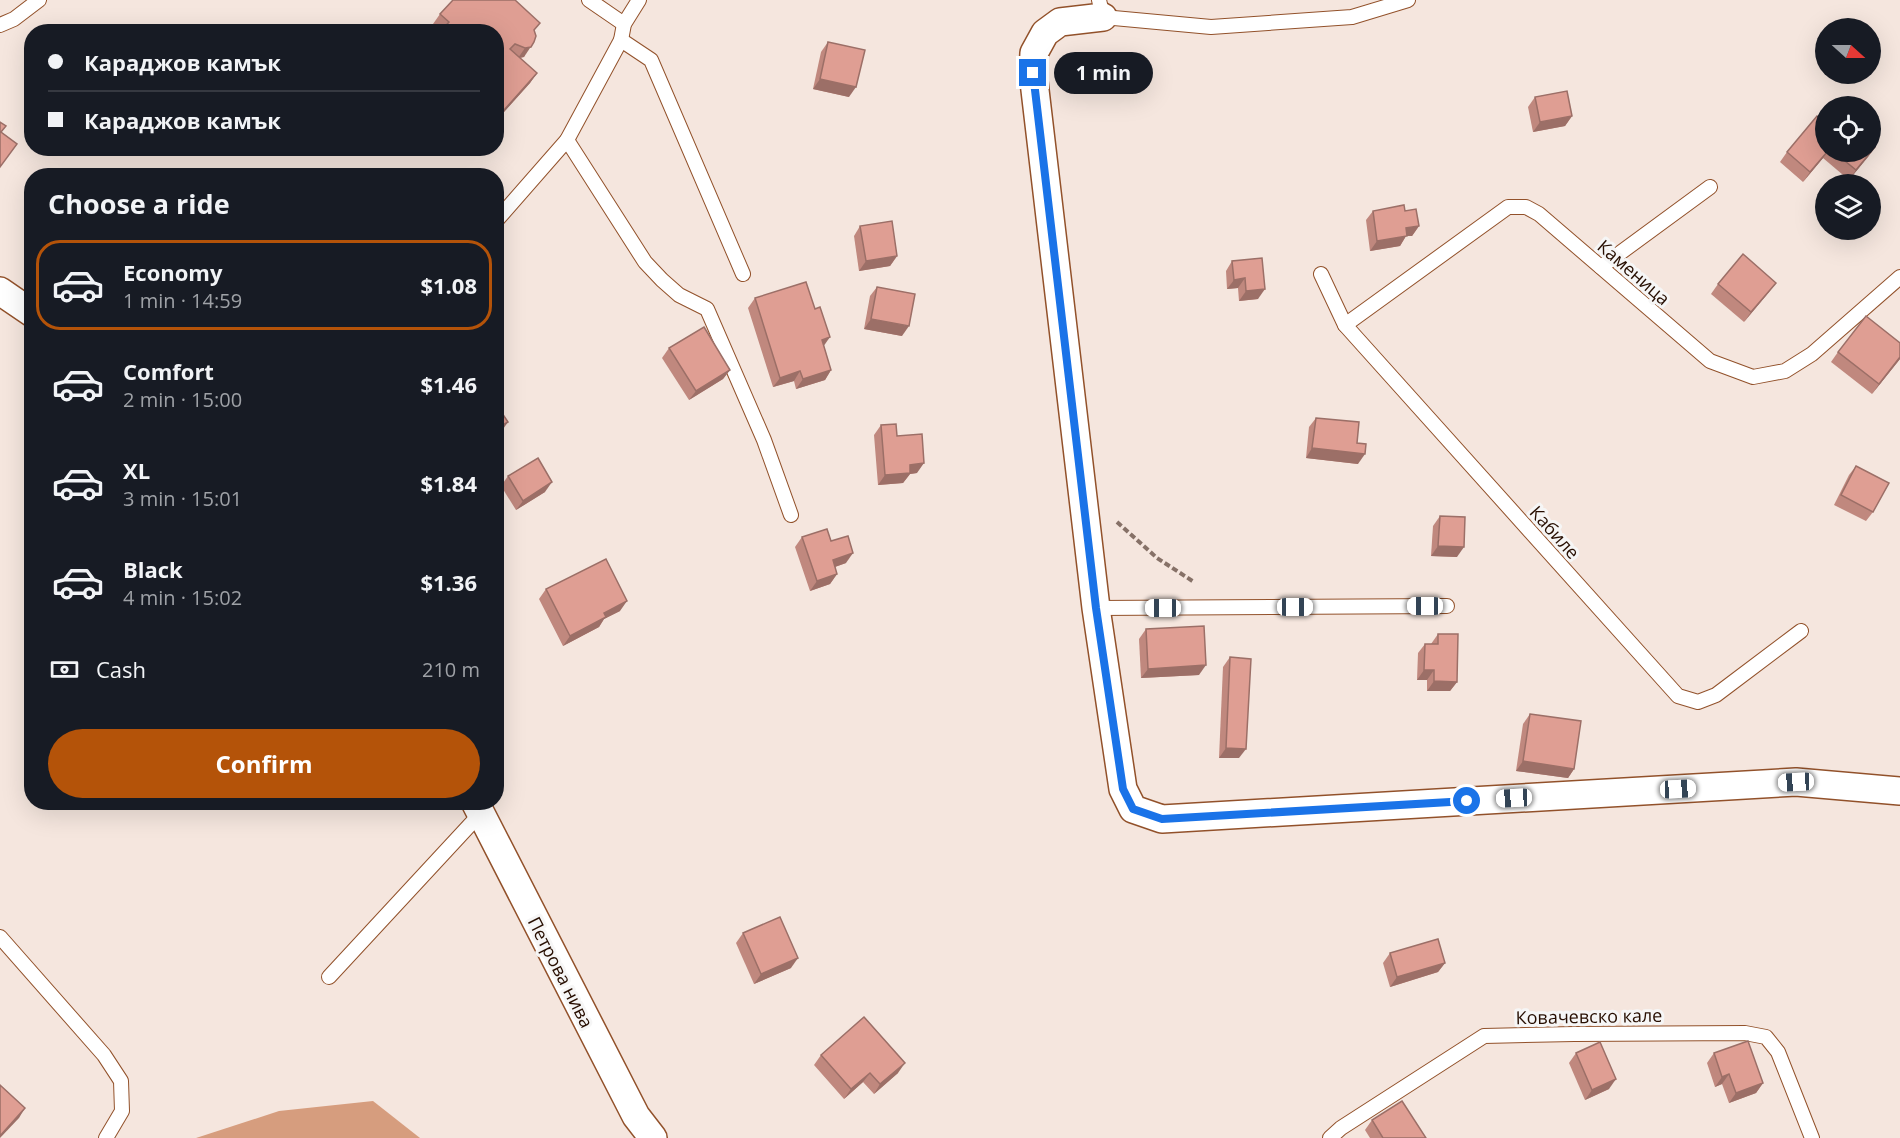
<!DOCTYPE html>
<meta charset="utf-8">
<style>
:root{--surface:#171b24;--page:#20242c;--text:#f1f3f6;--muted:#9ea1a6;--line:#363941;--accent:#b45309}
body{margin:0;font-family:"Open Sans",sans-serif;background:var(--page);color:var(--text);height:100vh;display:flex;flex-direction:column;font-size:22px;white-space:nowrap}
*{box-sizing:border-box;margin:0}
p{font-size:20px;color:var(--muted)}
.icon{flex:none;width:33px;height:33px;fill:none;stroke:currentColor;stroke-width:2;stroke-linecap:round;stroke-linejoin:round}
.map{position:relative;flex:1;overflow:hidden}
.panel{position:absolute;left:24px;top:168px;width:480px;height:642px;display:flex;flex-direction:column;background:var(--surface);border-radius:24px;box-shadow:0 6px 24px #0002}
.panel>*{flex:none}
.guide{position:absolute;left:24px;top:24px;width:480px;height:132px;border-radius:24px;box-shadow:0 6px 24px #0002;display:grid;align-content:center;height:132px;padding:0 24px;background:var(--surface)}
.needle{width:39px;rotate:111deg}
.buttons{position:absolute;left:1815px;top:18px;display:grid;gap:12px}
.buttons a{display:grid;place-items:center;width:66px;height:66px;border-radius:50%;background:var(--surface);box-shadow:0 6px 24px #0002;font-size:30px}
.end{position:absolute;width:27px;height:27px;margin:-14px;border:8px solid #1a73e8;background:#fff;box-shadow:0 0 0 3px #fff}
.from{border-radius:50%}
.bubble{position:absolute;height:42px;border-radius:21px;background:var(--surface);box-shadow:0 6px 24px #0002;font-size:20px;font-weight:700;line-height:42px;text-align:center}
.car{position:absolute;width:18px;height:36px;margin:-18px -9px;border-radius:8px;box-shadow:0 0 4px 2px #0007;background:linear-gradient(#fff 24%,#345 0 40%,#fff 0 76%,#345 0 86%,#fff 0)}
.guide b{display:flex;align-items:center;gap:21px;height:57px;font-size:22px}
.guide b+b{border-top:2px solid var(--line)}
.guide i{width:15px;height:15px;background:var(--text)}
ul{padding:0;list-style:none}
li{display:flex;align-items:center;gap:18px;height:90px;margin:0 12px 9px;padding:0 12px;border:3px solid transparent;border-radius:24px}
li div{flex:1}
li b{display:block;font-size:22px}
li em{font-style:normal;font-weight:700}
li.active{border-color:var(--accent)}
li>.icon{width:54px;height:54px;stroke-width:1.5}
h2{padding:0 24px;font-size:27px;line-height:72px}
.pay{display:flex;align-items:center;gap:15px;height:66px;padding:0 24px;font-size:22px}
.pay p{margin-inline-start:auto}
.cta{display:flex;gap:12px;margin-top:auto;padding:12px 24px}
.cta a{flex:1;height:69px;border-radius:36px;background:var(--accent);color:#fff;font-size:24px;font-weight:700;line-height:69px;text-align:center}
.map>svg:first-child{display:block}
.forest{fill:#d69d7e}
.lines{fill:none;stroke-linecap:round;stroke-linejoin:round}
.lane-casing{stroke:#92512a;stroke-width:16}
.street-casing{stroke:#92512a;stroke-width:30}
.path{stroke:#867167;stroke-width:4;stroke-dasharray:6 3;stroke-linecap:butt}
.lane{stroke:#fff;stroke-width:14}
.street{stroke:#fff;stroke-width:27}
.wall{fill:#c0887e}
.shaded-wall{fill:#9c6f67}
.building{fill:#df9e93;stroke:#9c6f67;stroke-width:1.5}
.route{stroke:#1a73e8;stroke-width:8}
.labels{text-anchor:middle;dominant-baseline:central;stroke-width:6;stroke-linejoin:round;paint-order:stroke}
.street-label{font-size:18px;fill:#270e01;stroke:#f6f6f6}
</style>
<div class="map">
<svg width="1900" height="1138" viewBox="0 0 1900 1138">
<rect width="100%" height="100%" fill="#f5e6de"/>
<path class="forest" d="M373,1101l47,37h-224l83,-27z"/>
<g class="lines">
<g class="lane-casing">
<g id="lane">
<path d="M589,0l35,24"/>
<path d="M1099,0l4,17 108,10 141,-10 56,-17"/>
<path d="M0,25l14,-6 25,-19"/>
<path d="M621,40l30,20 92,214"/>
<path d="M567,140l78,122 17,18 17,15 28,14 57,131 27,75"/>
<path d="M496,221l71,-81 54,-100 3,-16 15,-24"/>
<path d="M1601,267l109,-80"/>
<path d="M1321,274l24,51 333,371 20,6 18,-7 85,-64"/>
<path d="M1345,325l163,-118h18l13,7 171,147 43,16 32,-6 27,-17 88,-77"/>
<path d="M1096,608l351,-2"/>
<path d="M0,937l104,118 17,26 1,30 -16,27"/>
<path d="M329,977l151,-163"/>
<path d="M1330,1138l11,-10 143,-92 90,-2 171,-1 21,4 12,15 34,86"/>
</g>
</g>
<g class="street-casing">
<g id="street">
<path d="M1103,17l-43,5 -15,11 -11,20 -1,20 63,535 27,181 10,20 29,10 634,-37 104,9"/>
<path d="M0,291l32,22"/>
<path d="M475,802l161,314 17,22"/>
</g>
</g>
<path class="path" d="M1117,522l40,36 37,24"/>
<use href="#lane" class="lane"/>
<use href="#street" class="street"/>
</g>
<g class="wall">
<path d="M440,14l94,17 -10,26 -4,1 17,15 -7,10 -34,38v-89l-55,-1 -8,-7z"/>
<path d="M828,42l21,55 -36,-8 8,-37z"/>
<path d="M1535,97l37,19 -7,10 -32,6 -5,-25z"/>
<path d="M1875,147l-26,33 -26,-22 -20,24 -23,-20 7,-10h83z"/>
<path d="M1373,211h32l14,15 -7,10h-6l-6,10 -30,5 -4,-31z"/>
<path d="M860,226l37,30 -7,10 -31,5 -5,-35z"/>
<path d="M1262,258l-4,41 -19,2 -1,-13 -11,1 -1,-18 6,-10z"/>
<path d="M1718,284l51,8 -25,30 -33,-28z"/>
<path d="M877,287l25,49 -38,-7 6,-33z"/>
<path d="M755,298l69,48 7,24 -6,10 -29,9 -2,-8 -21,6 -25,-79z"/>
<path d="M1900,343v16l-28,35 -41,-32 7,-10z"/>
<path d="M669,348l61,22 -7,9 -34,21 -27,-42z"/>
<path d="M1316,418l41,25 1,21 -52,-6 3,-31z"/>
<path d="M881,425l16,11 20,37 -7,1 -7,9 -25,2 -4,-50z"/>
<path d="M1856,466l17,46 -7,9 -32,-16 15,-30z"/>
<path d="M508,476l37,16 -29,18 -15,-24z"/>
<path d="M1440,516l17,41 -26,-1 2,-30z"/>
<path d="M802,537l29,4 15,22 -11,4 2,7 -7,10 -20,7 -15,-44z"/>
<path d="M546,589l74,22 -16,8 -5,8 -36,19 -24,-47z"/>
<path d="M1146,629l53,46 -58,3 -2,-39z"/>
<path d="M1438,634l19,48 -7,9h-23v-11h-10l1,-27 7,-9h6z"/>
<path d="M1230,657l9,101h-20l4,-91z"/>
<path d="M1530,714l44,55 -6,9 -52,-7 7,-47z"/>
<path d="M343,802h16l-9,8z"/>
<path d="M743,933l48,35 -37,16 -18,-41z"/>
<path d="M1390,953l55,10 -7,9 -48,15 -7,-24z"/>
<path d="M1576,1053l33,36 -24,11 -16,-37z"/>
<path d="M1714,1053l49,30 -7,10 -27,10 -7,-19 -7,3 -8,-24z"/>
<path d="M821,1055l77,18 -24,21 -11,-12 -19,17 -30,-34z"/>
<path d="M1372,1120l54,18h-56l-5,-8z"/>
</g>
<g class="shaded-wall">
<path d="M534,42l-10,15 -6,1 7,-10z"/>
<path d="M537,73l-7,10 -34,38v-2z"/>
<path d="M820,79l36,8 -7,10 -36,-8z"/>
<path d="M1572,116l-7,10 -32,6 7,-10z"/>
<path d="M1875,147l-7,10 -19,23 7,-10z"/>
<path d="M1827,152l-4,6 -20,24 7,-10z"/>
<path d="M1419,226l-7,10h-6l-6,10 -30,5 7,-10 29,-13z"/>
<path d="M897,256l-7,10 -31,5 7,-10z"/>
<path d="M1245,278l-7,10 -11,1 7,-9z"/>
<path d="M1776,283l-7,9 -25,30 7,-10z"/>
<path d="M1265,289l-7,10 -19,2 7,-10z"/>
<path d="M871,319l38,7 -7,10 -38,-7z"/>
<path d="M830,337l-7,10 -1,-7z"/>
<path d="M1900,357v2l-28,35 7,-10z"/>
<path d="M730,370l-7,9 -34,21 7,-9z"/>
<path d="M831,370l-6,10 -29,9 7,-10z"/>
<path d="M800,371l-6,10 -21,6 7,-9z"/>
<path d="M508,422l-7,10 -5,3v-6z"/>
<path d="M1312,448l53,6 -7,10 -52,-6z"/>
<path d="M924,463l-7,10 -7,1 -7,9 -25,2 7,-10 25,-10z"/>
<path d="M552,482l-7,10 -29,18 7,-9z"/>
<path d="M1438,546l26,1 -7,10 -26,-1z"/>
<path d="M853,553l-7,10 -20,7 7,-10z"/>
<path d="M837,574l-7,10 -20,7 7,-10z"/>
<path d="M627,601l-7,10 -16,8 -5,8 -36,19 7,-10 34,-23z"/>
<path d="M1206,665l-7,10 -58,3 7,-9z"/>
<path d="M1424,670h10l-7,10h-10z"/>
<path d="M1434,681l23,1 -7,9h-23z"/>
<path d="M1226,748l20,1 -7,9h-20z"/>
<path d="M1523,761l51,8 -6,9 -52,-7z"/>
<path d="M798,958l-7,10 -37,16 7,-10z"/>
<path d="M1445,963l-7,9 -48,15 7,-10z"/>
<path d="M905,1063l-7,10 -24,21 6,-10z"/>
<path d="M870,1073l-7,9 -19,17 7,-10z"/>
<path d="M1729,1074l-7,10 -7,3 7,-10z"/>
<path d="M1616,1079l-7,10 -24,11 7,-10z"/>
<path d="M1763,1083l-7,10 -27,10 7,-10z"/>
<path d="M25,1108l-6,10 -19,20v-2z"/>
</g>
<g class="building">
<path d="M453,0h62l25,23 -6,7 2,6 -2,6 -3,5 -6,1 -10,-4 -5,5 27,24 -41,46v-87h-56l9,-10 -9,-8z"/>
<path d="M828,42l37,8 -9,37 -36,-8z"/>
<path d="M1567,91l5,25 -32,6 -5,-25z"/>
<path d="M1817,116l9,7v29h1l-17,20 -23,-20z"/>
<path d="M0,122l6,4 -5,6 16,12 -17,23z"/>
<path d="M1870,144l5,3 -19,23 -22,-18h36z"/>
<path d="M1404,205l1,6 11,-2 3,17 -13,2 1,8 -30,5 -4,-30z"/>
<path d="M892,221l5,35 -31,5 -6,-35z"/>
<path d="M1743,254l33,29 -25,29 -33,-28z"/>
<path d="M1262,258l3,31 -19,2 -1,-13 -11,2 -2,-19z"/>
<path d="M806,282l9,27 5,-2 10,30 -8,3 9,30 -28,9 -3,-8 -20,7 -25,-80z"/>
<path d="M877,287l38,7 -6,32 -38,-7z"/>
<path d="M1866,316l34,27v14l-21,27 -41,-32z"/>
<path d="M704,327l26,43 -34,21 -27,-43z"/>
<path d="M496,404l12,18 -12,7z"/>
<path d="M1316,418l43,4 -2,21 9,1 -1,10 -53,-6z"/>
<path d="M896,424l1,12 25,-2 2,29 -14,2v8l-25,2 -4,-50z"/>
<path d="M538,458l14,24 -29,19 -15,-25z"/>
<path d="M1856,466l33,17 -16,29 -32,-17z"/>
<path d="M1440,516l25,1 -1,30 -26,-1z"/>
<path d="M827,529l4,12 17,-5 5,17 -20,7 4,14 -20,7 -15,-44z"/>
<path d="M606,559l21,42 -23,12 2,4 -36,19 -24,-47z"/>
<path d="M1204,626l2,39 -58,4 -2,-40z"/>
<path d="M1438,634h20l-1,48 -23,-1v-11h-10l1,-26h13z"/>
<path d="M1230,657l21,2 -5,90 -20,-1z"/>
<path d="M1530,714l51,7 -7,48 -51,-8z"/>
<path d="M780,917l18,41 -37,16 -18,-41z"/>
<path d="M1438,939l7,24 -48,14 -7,-24z"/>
<path d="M864,1017l41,46 -25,21 -10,-11 -19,16 -30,-34z"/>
<path d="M1748,1041l15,42 -27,10 -7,-19 -7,3 -8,-24z"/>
<path d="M1600,1042l16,37 -24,11 -16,-37z"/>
<path d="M0,1085l25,23 -25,28z"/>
<path d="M1402,1101l24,37h-43l-11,-18z"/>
</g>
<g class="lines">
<path class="route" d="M1033,73l63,535 27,181 10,20 29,10 305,-18"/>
</g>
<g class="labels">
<g class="street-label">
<text transform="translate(1634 272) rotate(41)">Каменица</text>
<text transform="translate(1555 532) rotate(48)">Кабиле</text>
<text transform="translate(561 972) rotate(63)">Петрова нива</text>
<text transform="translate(1589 1016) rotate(-1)">Ковачевско кале</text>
</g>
</g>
</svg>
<div class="buttons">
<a><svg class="needle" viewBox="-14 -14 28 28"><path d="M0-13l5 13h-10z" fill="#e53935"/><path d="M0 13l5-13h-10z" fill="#9ea1a6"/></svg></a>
<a><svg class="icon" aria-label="locate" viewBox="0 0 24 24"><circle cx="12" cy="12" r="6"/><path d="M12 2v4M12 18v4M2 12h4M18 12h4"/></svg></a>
<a><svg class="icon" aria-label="layers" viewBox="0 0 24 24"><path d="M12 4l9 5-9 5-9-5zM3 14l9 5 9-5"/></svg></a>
</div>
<i class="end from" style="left:1467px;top:801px"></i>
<i class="end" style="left:1033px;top:73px"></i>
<div class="bubble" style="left:1054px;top:52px;width:99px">1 min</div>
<i class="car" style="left:1425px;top:606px;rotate:270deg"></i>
<i class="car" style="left:1295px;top:607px;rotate:90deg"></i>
<i class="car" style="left:1163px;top:608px;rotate:270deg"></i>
<i class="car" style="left:1796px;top:782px;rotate:267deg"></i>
<i class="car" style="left:1678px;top:789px;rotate:87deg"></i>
<i class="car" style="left:1514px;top:798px;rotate:267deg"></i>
<div class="guide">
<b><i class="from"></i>Караджов камък</b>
<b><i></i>Караджов камък</b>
</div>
<section class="panel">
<h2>Choose a ride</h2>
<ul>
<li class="active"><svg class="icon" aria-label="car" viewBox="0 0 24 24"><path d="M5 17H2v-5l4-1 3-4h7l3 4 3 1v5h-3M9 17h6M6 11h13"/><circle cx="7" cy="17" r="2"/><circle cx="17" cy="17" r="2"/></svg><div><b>Economy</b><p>1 min · 14:59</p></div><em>$1.08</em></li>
<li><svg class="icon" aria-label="car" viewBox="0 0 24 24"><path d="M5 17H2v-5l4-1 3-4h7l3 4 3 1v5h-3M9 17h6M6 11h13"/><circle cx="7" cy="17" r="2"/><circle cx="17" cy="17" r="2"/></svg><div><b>Comfort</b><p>2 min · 15:00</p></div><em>$1.46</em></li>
<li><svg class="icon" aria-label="car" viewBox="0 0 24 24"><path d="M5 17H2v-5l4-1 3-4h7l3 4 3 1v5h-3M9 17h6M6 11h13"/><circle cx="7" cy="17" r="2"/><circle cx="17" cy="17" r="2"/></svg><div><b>XL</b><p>3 min · 15:01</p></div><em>$1.84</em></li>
<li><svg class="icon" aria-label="car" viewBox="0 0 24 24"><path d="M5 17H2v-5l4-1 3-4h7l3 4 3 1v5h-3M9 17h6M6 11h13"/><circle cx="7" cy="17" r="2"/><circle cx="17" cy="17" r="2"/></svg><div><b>Black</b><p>4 min · 15:02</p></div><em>$1.36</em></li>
</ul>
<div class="pay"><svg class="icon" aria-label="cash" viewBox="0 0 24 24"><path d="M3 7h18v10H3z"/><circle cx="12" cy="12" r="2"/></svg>Cash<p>210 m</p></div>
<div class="cta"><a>Confirm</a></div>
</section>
</div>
